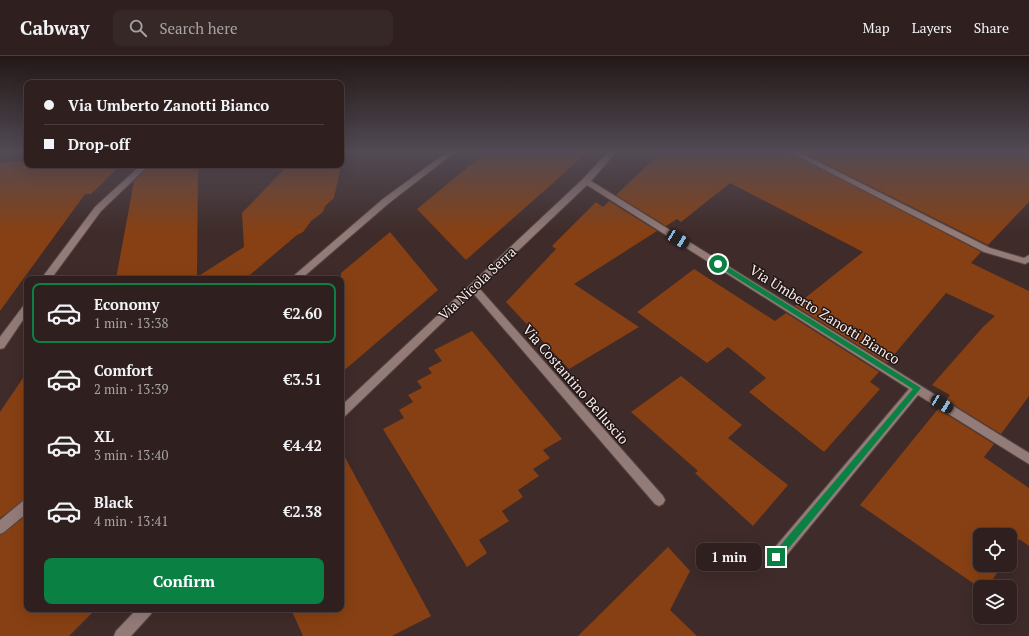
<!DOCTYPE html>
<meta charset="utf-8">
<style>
:root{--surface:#2f201f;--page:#372828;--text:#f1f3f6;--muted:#a7a3a4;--line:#4a3e3d;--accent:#0b8043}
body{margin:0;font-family:"PT Serif",serif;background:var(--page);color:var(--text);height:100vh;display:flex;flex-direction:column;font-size:15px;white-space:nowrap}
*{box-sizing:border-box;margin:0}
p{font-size:13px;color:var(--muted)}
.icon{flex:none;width:22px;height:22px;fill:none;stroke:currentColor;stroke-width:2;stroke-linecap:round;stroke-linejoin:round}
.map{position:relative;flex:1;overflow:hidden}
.side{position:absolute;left:24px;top:220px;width:320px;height:336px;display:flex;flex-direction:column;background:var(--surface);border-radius:8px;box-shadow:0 4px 16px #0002,0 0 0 1px var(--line)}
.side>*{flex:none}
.banner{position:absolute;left:24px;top:24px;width:320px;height:88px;border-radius:8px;box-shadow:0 4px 16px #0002,0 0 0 1px var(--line);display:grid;align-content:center;height:88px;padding:0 20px;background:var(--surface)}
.fabs{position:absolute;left:973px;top:472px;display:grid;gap:8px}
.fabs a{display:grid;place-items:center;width:44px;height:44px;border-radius:8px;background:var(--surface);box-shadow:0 4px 16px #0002,0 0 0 1px var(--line);font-size:20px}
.end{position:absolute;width:18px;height:18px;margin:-9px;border:5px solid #0b8043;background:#fff;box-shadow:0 0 0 2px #fff}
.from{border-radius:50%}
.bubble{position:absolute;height:28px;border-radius:8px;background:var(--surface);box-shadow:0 4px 16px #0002,0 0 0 1px var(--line);font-size:13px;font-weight:600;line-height:28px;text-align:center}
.car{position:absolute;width:12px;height:24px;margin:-12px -6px;border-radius:5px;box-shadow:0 0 3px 1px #0007;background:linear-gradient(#222 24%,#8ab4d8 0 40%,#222 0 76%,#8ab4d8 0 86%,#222 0)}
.banner b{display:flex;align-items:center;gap:14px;height:38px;font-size:15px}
.banner b+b{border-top:1px solid var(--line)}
.banner i{width:10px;height:10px;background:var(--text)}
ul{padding:7px 0 0;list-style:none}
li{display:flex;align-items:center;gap:12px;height:60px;margin:0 8px 6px;padding:0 12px;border:2px solid transparent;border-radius:8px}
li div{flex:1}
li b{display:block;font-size:15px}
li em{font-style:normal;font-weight:600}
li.selected{border-color:var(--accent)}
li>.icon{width:36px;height:36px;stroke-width:1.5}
.action{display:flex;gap:8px;margin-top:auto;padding:8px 20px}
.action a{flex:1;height:46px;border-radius:8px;background:var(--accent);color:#fff;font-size:16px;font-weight:600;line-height:46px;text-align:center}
header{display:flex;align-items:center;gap:24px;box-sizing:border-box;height:56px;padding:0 20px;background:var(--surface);border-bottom:1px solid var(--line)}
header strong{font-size:19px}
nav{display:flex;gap:22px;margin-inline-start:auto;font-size:14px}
.search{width:280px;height:36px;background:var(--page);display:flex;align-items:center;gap:10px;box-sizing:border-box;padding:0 14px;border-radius:8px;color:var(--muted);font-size:15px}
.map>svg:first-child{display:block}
.building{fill:#874013}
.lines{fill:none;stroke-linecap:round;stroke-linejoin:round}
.minor-casing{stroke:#584745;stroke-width:2}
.minor{fill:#937b78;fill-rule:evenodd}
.route{fill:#0b8043}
.labels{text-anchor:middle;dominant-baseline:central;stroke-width:3;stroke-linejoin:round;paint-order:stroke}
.street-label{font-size:14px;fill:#faecea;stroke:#1f1615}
</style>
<header>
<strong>Cabway</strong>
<div class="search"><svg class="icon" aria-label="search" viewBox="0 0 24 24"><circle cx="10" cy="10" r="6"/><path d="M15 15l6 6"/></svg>Search here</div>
<nav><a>Map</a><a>Layers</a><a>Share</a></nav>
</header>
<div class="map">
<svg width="1029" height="580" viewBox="0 0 1029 580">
<rect width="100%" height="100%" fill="#3f2b29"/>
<g class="building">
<path d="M486,96h102l-122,108 -49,-51z"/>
<path d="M661,96h128l192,100 -10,11 58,28v105l-28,38 -55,-34 4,-5 -18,-10 51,-58 12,-11 -49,-23 -59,70 -92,-57 68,-54 -133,-69 -49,39 -4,-3 -11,7 -50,-31z"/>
<path d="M802,96h227v50l-41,43z"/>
<path d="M27,105v4h94l-30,29h-6l-85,117v-149z"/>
<path d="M150,109h48l-1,112 47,-30 -2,-34 46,-48h53l-7,33 -9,8 -2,6 -12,9 -8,11 -6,3 -52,44h-129l18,-98z"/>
<path d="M609,145l48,30 -83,53 65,43 -70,42 -63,-67 50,-53 -4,-3 44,-44 7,5z"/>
<path d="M390,176l48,58 -97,83v-100z"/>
<path d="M694,213l81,52 11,-8 93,59 -9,10 10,7 -56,63 -75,-60 17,-14 -38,-31 -21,16 -70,-51z"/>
<path d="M472,275l90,108 -19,11 7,8 -17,11 6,7 -21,14 5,7 -21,14 7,10 -30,19 8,13 -20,14 -84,-138 21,-11 -5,-8 14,-8 -5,-7 14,-7 -5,-7 15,-8 -4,-5 14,-7 -8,-11z"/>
<path d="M27,316v126l-27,20v-106z"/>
<path d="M681,320l61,49 -14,13 60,47 -35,41 -58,-53 3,-2 -67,-59z"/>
<path d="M938,353l56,35 -10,13 45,31v58l-10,-7 -9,14v-18h-30v30h22l-14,22 -8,1 -120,-83z"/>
<path d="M341,394l90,166 -39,20h-89l-12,-27h50z"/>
<path d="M27,459v94h69l-27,27h-69v-101z"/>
<path d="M668,491l22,24 -20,39 27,26h-119z"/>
</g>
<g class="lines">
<g class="minor-casing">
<g id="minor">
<path d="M447,96h8l-66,51 -88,76h-11l93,-80z"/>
<path d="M608,96h8l-25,29 438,272v11l-111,-69 -137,167 -5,2 -5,-2 -2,-5 2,-5 138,-163 -322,-204 -108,103 184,208 2,4 -2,4 -4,2 -4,-2 -182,-211 -128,123 -4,2v-12l242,-227z"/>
<path d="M790,96h9l191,96 34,10 5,-3v7l-4,2 -41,-12z"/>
<path d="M141,109h8l-48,46 -50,68h-10l54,-72z"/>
<path d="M27,248v10l-23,34 -4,1v-12l24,-32z"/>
<path d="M27,443v14l-23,19 -4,2v-14l23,-19z"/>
<path d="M137,553h16l-2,5 -20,22h-17l2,-5z"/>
</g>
</g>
<use href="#minor" class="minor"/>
</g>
<linearGradient id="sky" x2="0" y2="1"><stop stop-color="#231817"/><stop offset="0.54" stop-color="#524a54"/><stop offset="1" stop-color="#524a54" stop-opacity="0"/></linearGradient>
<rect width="1029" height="177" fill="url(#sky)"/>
<path class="route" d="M716,206h4l201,126 -142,172 -3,1 -3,-1v-6l140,-165 -197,-124z"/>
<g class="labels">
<g class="street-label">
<text transform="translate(477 227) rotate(-43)">Via Nicola Serra</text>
<text transform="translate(825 258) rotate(32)">Via Umberto Zanotti Bianco</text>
<text transform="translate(576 328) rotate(49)">Via Costantino Belluscio</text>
</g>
</g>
</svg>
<div class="fabs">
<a><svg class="icon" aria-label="locate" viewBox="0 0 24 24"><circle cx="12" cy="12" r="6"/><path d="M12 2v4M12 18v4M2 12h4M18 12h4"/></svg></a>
<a><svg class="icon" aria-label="layers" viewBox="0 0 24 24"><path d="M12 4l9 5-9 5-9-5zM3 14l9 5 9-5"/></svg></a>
</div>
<i class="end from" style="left:718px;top:208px"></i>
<i class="end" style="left:776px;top:501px"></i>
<div class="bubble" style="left:696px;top:487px;width:66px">1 min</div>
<i class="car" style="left:678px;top:183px;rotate:122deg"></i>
<i class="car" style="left:942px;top:348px;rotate:122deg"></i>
<div class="banner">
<b><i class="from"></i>Via Umberto Zanotti Bianco</b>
<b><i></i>Drop-off</b>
</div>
<section class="side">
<ul>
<li class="selected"><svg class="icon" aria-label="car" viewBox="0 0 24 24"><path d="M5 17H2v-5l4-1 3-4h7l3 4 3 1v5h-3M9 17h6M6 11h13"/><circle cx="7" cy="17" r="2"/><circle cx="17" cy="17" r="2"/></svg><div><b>Economy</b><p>1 min · 13:38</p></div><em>€2.60</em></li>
<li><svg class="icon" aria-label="car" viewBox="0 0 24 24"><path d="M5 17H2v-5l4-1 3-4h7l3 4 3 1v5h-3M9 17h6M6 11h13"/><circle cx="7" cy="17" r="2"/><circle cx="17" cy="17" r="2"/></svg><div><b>Comfort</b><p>2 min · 13:39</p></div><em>€3.51</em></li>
<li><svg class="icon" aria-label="car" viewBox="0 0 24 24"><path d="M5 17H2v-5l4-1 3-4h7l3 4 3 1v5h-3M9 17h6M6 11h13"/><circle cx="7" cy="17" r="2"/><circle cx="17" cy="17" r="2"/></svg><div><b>XL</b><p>3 min · 13:40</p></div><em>€4.42</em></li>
<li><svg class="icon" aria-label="car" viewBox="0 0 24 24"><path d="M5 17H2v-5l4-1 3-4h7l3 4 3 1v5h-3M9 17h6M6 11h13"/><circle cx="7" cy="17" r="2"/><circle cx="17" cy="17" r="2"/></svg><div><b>Black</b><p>4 min · 13:41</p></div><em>€2.38</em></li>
</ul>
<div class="action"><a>Confirm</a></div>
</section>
</div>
